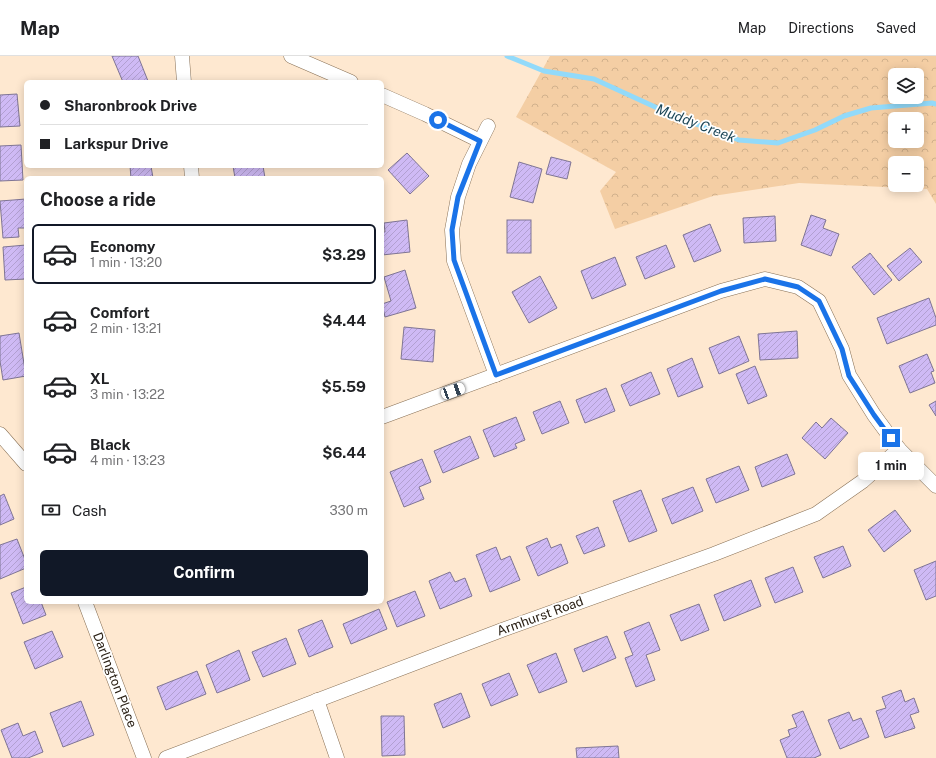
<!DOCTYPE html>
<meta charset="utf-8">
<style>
:root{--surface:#fff;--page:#f2f2f2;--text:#202124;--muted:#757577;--line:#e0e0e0;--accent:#111827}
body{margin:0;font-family:"Public Sans",sans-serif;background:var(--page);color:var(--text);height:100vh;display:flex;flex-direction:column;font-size:15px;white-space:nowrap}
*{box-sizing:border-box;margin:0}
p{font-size:13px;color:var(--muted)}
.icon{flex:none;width:22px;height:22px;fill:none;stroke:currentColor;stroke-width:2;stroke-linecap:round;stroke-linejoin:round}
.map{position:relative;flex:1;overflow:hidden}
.sheet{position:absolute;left:24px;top:120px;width:360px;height:428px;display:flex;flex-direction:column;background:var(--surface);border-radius:6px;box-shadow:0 2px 10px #0003}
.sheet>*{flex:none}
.hud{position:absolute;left:24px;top:24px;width:360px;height:88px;border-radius:6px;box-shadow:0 2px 10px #0003;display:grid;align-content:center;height:88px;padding:0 16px;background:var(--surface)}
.tools{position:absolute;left:888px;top:12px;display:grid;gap:8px}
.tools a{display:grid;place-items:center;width:36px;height:36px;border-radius:6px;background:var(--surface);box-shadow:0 2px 10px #0003;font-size:20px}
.end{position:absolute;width:18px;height:18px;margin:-9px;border:5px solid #1a73e8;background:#fff;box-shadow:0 0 0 2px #fff}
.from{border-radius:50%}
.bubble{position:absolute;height:28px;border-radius:6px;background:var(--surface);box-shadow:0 2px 10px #0003;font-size:13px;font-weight:700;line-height:28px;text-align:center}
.car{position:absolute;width:12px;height:24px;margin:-12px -6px;border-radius:5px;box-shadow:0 0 3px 1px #0007;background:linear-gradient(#fff 24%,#345 0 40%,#fff 0 76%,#345 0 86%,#fff 0)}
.hud b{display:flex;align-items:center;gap:14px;height:38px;font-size:15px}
.hud b+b{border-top:1px solid var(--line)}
.hud i{width:10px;height:10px;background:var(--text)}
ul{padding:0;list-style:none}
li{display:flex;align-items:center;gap:12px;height:60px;margin:0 8px 6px;padding:0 8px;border:2px solid transparent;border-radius:6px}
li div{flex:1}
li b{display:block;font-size:15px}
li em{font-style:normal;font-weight:700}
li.current{border-color:var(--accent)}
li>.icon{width:36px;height:36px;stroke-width:1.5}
h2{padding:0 16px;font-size:18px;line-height:48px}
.pay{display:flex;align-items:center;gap:10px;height:44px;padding:0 16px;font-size:15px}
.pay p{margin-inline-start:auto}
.cta{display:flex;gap:8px;margin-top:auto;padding:8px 16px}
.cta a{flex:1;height:46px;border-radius:6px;background:var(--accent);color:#fff;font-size:16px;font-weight:700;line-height:46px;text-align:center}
header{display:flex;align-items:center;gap:24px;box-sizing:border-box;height:56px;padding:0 20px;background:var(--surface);border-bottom:1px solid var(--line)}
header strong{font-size:19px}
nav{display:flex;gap:22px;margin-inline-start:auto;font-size:14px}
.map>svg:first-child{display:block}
.forest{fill:url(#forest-crowns);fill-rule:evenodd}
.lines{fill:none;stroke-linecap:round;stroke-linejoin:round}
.stream{stroke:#92dafa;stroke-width:5}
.building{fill:url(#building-hatch);stroke:#7f7594}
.street-casing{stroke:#887055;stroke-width:15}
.street{stroke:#fff;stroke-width:14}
.route{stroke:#1a73e8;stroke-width:5}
.labels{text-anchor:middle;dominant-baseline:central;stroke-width:3.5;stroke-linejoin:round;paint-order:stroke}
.street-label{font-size:13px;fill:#2a2015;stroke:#fff}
.water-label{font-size:14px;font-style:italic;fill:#1f4859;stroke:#fff}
</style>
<header>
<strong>Map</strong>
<nav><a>Map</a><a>Directions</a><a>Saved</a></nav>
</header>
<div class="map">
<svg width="936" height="702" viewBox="0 0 936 702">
<defs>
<pattern id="forest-crowns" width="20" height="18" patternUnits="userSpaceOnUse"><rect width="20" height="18" fill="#f4cea4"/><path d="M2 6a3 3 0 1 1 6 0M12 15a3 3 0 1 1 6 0" fill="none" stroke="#d1b18c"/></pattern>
<pattern id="building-hatch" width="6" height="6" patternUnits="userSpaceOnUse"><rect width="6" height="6" fill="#cfbaf5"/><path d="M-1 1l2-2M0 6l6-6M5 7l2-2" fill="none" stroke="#b2a0d1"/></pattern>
</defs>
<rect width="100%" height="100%" fill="#fee8d0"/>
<path class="forest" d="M550,0h386v148l-9,-15 -128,-6 -86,13 -98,33 -15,-38 16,-19 -100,-55zM895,19h22v22h-22zM895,63h22v22h-22zM895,107h22v22h-22z"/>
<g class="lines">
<path class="stream" d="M507,0l37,15 50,8 83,38 62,23 39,3 37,-13 29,-14 27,-8 61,-5 4,1"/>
</g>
<g class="building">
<path d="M112,0h26l10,25 -25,1z"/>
<path d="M17,38l3,32 -20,1v-32z"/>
<path d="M21,89l2,35 -23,1v-35z"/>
<path d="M407,97l22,23 -19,18 -22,-24z"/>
<path d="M551,101l20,5 -4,17 -21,-5z"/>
<path d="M519,106l23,7 -9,34 -23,-6z"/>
<path d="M130,110h21l2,12h-22z"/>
<path d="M233,110h30l2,12h-30z"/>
<path d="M26,143v29h-8l1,9 -16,1 -3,-37z"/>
<path d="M811,159l15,5 -3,8 16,6 -8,22 -30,-11z"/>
<path d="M775,160l1,25 -32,2 -1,-25z"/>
<path d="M407,164l3,32 -28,3v-23h3l-1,-9z"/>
<rect x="507" y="164" width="24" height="33"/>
<path d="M710,168l11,27 -27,11 -11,-27z"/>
<path d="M26,189v34l-21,1 -2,-33z"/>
<path d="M666,189l9,22 -30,12 -9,-22z"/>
<path d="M910,192l12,14 -23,19 -12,-15z"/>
<path d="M870,197l22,27 -18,15 -22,-28z"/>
<path d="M615,201l11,28 -34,14 -11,-28z"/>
<path d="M405,214l11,38 -31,9 -3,-13 9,-3 -7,-24z"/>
<path d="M540,220l17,32 -28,15 -17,-31z"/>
<path d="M929,242l7,20v7l-49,19 -10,-26z"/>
<path d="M404,271l31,3 -2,32 -32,-3z"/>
<path d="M797,275l1,27 -38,2 -2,-26z"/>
<path d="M19,277l7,43 -23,4 -3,-19v-25z"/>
<path d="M739,280l10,25 -30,13 -10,-26z"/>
<path d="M927,298l7,17 -3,1 4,11 -25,10 -11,-27z"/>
<path d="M692,302l11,29 -25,10 -11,-28z"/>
<path d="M755,310l12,30 -19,8 -12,-30z"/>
<path d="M651,316l9,22 -30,12 -9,-21z"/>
<path d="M606,332l9,23 -30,12 -9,-23z"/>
<path d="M560,345l9,22 -27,11 -9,-22z"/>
<path d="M936,345v15l-7,-11z"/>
<path d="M516,361l9,23 -10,4 2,4 -23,9 -11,-27z"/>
<path d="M831,362l17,15 -23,26 -23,-21 14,-16 6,6z"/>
<path d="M470,380l9,22 -36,15 -9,-22z"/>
<path d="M787,398l8,20 -33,13 -7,-20z"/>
<path d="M422,403l9,23 -12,5 5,12 -20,8 -14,-35z"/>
<path d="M739,410l10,24 -33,13 -10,-24z"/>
<path d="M693,431l10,24 -31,13 -10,-25z"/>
<path d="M641,434l16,41 -28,11 -16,-41z"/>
<path d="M4,438l10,25 -14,6v-29z"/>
<path d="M895,454l16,21 -27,21 -16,-22z"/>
<path d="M598,471l7,19 -21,8 -8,-18z"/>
<path d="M547,482l4,10 10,-4 7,19 -30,13 -12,-29z"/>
<path d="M17,483l9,23v6l-26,11v-34z"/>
<path d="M843,490l8,20 -28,12 -9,-21z"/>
<path d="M496,491l5,13 9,-4 10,24 -30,12 -14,-37z"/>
<path d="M936,505v35l-10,4 -12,-30z"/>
<path d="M793,511l10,25 -28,11 -10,-25z"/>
<path d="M450,516l5,10 10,-4 7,18 -32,13 -11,-28z"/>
<path d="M751,524l10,26 -37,15 -10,-26z"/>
<path d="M26,531v15h15l5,13 -23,9 -12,-31z"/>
<path d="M415,535l10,25 -28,11 -10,-25z"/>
<path d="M699,548l10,26 -28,11 -11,-26z"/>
<path d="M379,553l8,20 -36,15 -8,-20z"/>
<path d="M322,564l11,27 -24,10 -11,-27z"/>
<path d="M649,566l11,28 -14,5 9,25 -19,7 -11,-29 8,-3 -9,-23z"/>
<path d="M52,575l11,26 -28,12 -11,-27z"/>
<path d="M607,580l9,22 -33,14 -9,-23z"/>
<path d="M286,582l10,26 -33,13 -11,-25z"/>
<path d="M239,594l11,30 -33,13 -11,-28z"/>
<path d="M556,597l11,29 -28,11 -12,-28z"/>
<path d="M197,615l9,23 -40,16 -9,-23z"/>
<path d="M509,617l9,22 -27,11 -9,-22z"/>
<path d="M901,634l4,12 9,-4 5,14 -9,3 5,13 -30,10 -9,-27 10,-3 -4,-11z"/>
<path d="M461,637l9,24 -27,11 -9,-24z"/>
<path d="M81,645l13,34 -31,12 -13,-34z"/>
<path d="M803,655l18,44 -7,3h-27l-7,-18 10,-4 -2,-6 9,-3 -5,-12z"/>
<path d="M849,656l4,9 8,-3 8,19 -29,12 -12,-29z"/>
<path d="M381,660h23l1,39 -23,1z"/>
<path d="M18,667l5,13 12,-5 8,21 -15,6h-16l-11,-28z"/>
<path d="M618,690l1,12h-42l-1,-10z"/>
</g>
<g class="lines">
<g class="street-casing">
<g id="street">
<path d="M182,0l2,26"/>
<path d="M291,0l60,26"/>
<path d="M382,39l43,19 55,27"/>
<path d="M488,70l-19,38 -11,33 -6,33 2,31 42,114"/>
<path d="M191,110l1,12"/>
<path d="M382,361l339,-126 44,-12 33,8 21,14 23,48 7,26 25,40 25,34 37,37"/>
<path d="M0,378l26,30"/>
<path d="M85,546l59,156"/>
<path d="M317,644l20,58"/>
<path d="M166,702l336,-128 212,-76 102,-40 47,-33 36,-32"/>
</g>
</g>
<use href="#street" class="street"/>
</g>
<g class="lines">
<path class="route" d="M438,64l42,21 -22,56 -6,33 2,30 42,115 225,-84 44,-12 33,8 21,14 23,48 7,27 25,39 17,23"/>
</g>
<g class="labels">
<g class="street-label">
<text transform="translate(540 560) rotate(-20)">Armhurst Road</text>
<text transform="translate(115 624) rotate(69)">Darlington Place</text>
</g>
<g class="water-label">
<text transform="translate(696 67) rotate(21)">Muddy Creek</text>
</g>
</g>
</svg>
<div class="tools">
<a><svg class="icon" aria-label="layers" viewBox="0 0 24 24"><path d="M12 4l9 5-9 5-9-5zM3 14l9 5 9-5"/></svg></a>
<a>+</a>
<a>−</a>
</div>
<i class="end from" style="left:438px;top:64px"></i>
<i class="end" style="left:891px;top:382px"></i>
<div class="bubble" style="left:858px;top:396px;width:66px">1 min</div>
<i class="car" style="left:453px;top:335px;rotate:70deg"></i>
<div class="hud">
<b><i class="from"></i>Sharonbrook Drive</b>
<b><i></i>Larkspur Drive</b>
</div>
<section class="sheet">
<h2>Choose a ride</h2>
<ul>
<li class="current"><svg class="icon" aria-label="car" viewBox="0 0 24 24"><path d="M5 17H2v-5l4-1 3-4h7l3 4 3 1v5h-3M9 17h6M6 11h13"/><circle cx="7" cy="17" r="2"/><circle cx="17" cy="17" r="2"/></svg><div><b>Economy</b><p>1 min · 13:20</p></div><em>$3.29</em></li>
<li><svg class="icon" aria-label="car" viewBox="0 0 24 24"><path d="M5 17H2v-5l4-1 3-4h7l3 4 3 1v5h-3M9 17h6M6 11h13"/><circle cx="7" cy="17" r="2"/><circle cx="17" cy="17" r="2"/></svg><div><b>Comfort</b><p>2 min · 13:21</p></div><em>$4.44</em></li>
<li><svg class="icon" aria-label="car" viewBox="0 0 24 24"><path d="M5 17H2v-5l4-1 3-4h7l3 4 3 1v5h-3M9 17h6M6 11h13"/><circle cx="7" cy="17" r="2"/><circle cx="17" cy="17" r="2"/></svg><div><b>XL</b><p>3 min · 13:22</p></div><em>$5.59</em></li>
<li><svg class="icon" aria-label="car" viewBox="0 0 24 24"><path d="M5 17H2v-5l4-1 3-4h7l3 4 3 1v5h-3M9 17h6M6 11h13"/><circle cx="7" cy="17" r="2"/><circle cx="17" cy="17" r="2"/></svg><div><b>Black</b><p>4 min · 13:23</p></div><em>$6.44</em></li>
</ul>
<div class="pay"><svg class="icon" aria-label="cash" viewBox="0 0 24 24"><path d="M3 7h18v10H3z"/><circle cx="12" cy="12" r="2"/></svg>Cash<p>330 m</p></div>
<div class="cta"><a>Confirm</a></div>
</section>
</div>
